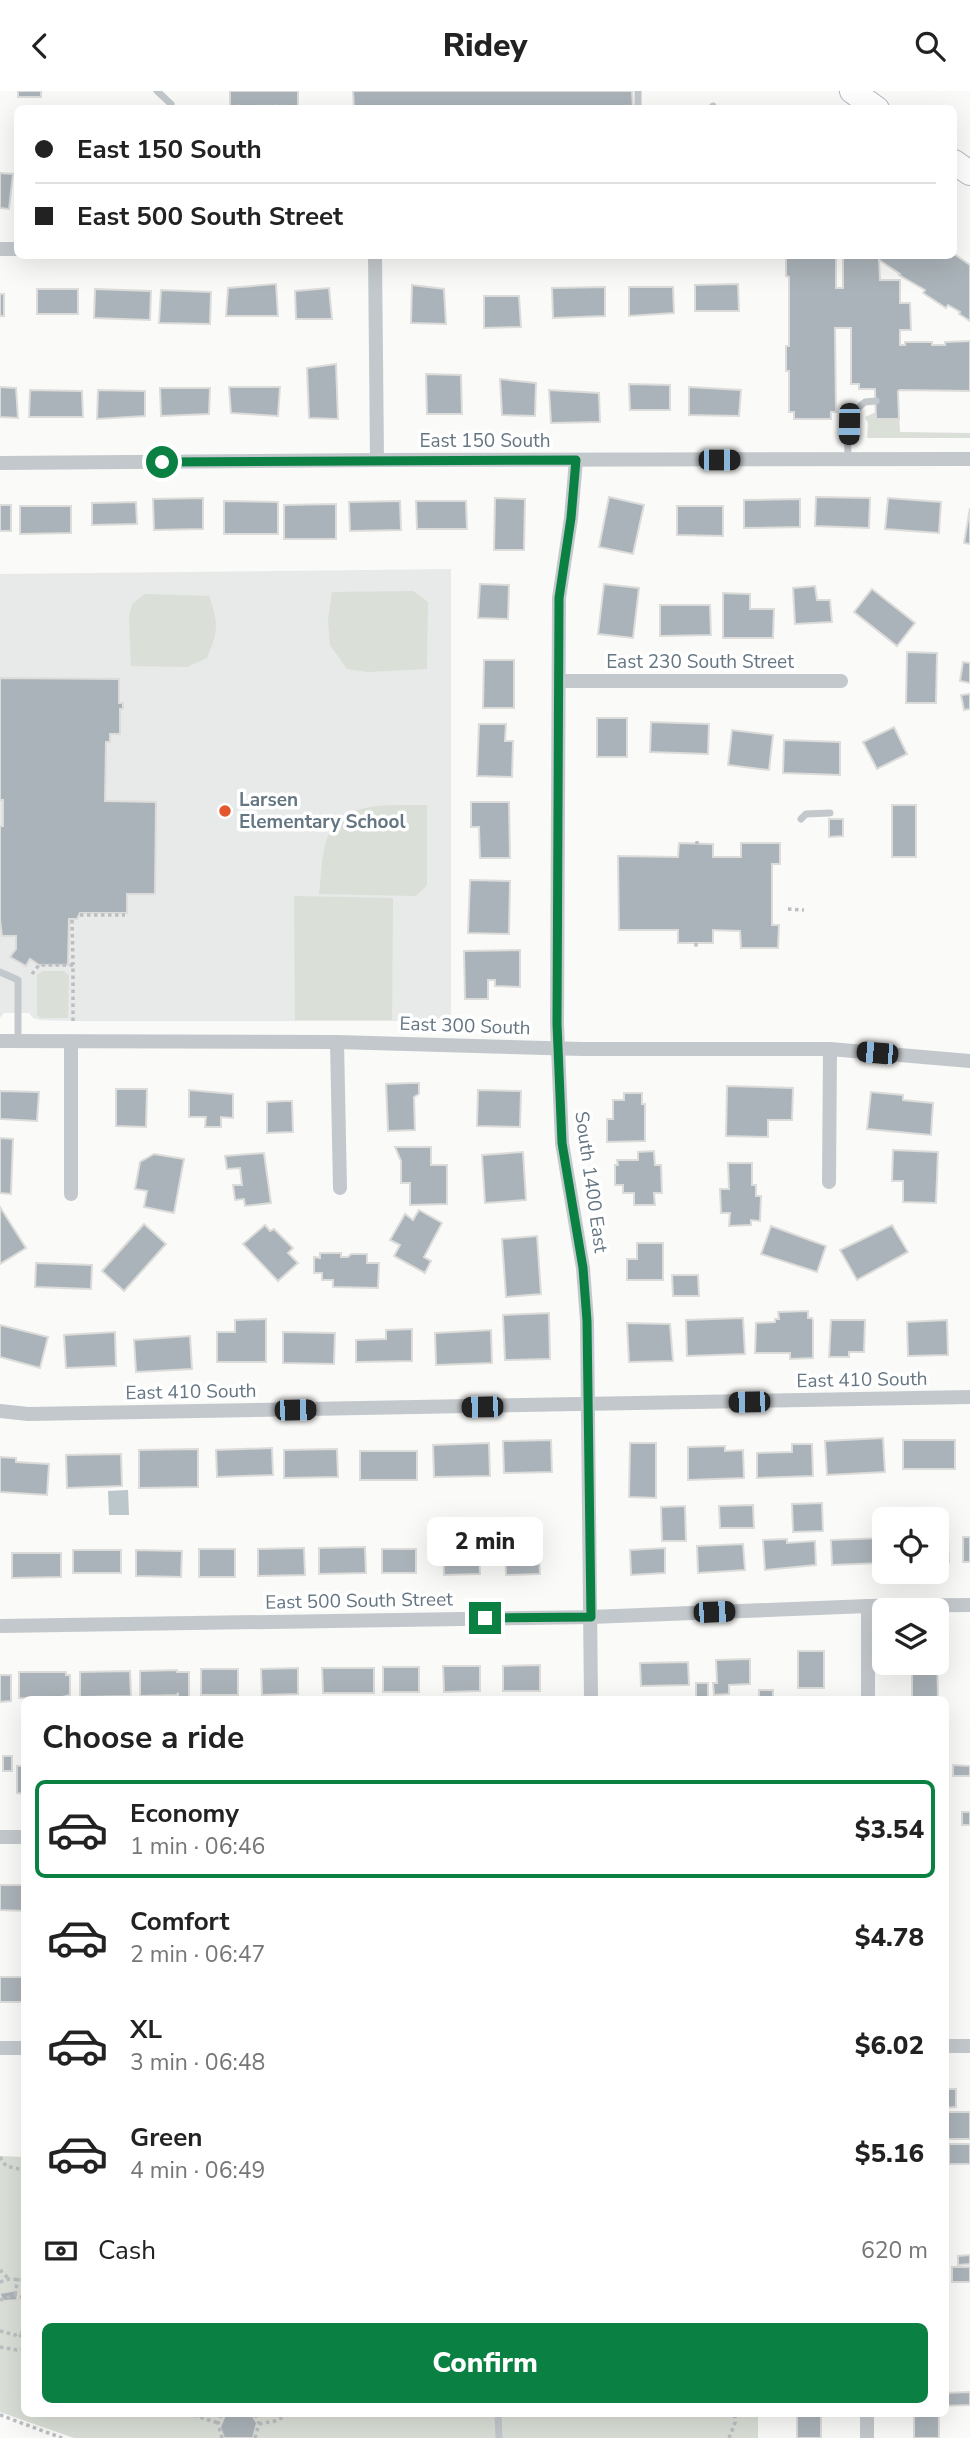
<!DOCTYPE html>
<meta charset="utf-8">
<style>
:root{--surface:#fff;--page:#f6f6f6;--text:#222;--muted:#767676;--line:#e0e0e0;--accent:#0b8043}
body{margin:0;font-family:"Nunito Sans",sans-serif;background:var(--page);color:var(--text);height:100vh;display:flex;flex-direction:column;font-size:26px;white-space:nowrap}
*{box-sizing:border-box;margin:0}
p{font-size:23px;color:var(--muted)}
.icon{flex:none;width:38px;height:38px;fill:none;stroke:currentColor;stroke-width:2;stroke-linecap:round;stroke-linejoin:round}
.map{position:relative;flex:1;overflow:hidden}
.details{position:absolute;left:21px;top:1605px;width:928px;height:721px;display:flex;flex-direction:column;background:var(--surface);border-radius:10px;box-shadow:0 7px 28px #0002}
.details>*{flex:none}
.banner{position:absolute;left:14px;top:14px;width:943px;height:154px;border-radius:10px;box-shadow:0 7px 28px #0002;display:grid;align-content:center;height:154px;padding:0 21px;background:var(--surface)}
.tools{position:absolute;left:872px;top:1416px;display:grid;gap:14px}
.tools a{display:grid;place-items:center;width:77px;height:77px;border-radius:10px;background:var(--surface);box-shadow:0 7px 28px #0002;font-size:35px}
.end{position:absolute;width:32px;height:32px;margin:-16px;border:9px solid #0b8043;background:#fff;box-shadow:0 0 0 4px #fff}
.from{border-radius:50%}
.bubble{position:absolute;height:49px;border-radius:10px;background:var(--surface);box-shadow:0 7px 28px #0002;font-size:23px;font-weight:800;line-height:49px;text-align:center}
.car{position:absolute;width:21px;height:42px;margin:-21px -10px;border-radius:9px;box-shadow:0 0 5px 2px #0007;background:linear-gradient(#222 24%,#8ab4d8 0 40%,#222 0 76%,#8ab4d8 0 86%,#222 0)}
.banner b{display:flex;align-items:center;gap:24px;height:66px;font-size:26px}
.banner b+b{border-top:2px solid var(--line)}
.banner i{width:18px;height:18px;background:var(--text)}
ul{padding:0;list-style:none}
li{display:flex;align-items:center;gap:21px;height:98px;margin:0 14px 10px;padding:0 7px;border:4px solid transparent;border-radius:10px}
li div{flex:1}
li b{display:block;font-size:26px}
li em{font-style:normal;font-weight:800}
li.current{border-color:var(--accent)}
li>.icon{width:63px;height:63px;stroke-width:1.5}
h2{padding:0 21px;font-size:32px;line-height:84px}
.pay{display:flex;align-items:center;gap:18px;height:77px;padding:0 21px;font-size:26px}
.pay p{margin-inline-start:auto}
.cta{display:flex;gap:14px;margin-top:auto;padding:14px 21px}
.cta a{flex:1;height:80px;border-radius:10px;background:var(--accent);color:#fff;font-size:28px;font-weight:800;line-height:80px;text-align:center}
header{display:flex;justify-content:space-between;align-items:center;height:91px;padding:0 21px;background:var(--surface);font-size:32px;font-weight:800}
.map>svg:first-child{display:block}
.built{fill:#e8e9e9}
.green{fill:#dadfd7}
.water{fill:#bbc7cb}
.building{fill:#aab3b9;stroke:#dcdcda;stroke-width:2}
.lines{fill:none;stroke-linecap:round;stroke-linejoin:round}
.trunk-casing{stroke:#b4b9bd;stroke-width:26}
.path{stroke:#bbbfc2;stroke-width:3.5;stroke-dasharray:3.5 3.5;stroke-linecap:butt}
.service{stroke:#c3c8cc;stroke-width:7}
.minor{stroke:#c3c8cc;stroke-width:14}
.trunk{stroke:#fff;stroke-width:24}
.route{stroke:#0b8043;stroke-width:9}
.poi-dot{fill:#e4572e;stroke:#fff;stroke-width:2.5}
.labels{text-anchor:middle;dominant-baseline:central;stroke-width:7;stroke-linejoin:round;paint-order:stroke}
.street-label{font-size:19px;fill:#657683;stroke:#fff}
.poi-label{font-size:19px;font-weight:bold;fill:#657683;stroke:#fff;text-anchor:start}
</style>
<header><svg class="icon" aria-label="back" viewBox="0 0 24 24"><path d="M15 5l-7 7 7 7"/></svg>Ridey<svg class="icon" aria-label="search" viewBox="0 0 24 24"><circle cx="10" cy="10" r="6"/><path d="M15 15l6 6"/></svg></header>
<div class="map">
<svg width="970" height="2347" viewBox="0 0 970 2347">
<rect width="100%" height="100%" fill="#fafaf8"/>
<path class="built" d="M451,478v452h-378l-33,-1 -7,-2 -4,-5h-25l-4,5v-444z"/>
<g class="green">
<path d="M876,321l23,1 1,19 70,1v5h-103l1,-15 -3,-6z"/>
<path d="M413,500l15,11 -1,67 -59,3 -21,-3 -17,-24 -2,-25 4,-28z"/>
<path d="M145,503l64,2c10,28 9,35 -2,62l-20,9 -56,-1 -2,-50 3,-12z"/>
<path d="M427,714v80l-11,11 -97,-2c2,-14 2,-29 5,-44 11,-52 62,-44 103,-45z"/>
<path d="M294,805l99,2 -1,122h-97z"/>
<path d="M43,880h21l5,5 -1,42h-28l-3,-4v-39z"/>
<path d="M0,2065l24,1v256h734v25h-684l-74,-26z"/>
</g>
<path class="water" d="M128,1399l1,25h-20l-1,-24z"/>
<g class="building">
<rect x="18" y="0" width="23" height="6"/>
<rect x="230" y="0" width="68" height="17"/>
<path d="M353,0h279l1,18h-279z"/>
<path d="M0,82l13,1 -4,35 -9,-1z"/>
<path d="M954,163l16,11v56l-11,-7 1,-2 -12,-7 -2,3 -23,-15 2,-3 -26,-15 1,-1 -21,-14 1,20h20v23h10l1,27h-11v15h5v-3h27v3h13v-3l25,-1v50l-70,-1 -2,1 1,28h-23l-1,-30h-16v-5h-8v-56h-16l1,84h-5v7h-37v-7h-5v-41h-3v-25h3v-69l-3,-1v-21h50v33h7v-33z"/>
<path d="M276,193l2,32h-52l2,-28z"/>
<path d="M738,193l1,27h-44v-26z"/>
<path d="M412,194l32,4 2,35 -35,-1z"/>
<path d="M605,196v29l-52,2 -1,-30z"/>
<path d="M629,196h44l1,26 -45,3z"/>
<path d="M329,197l3,31h-36l-1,-28z"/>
<rect x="37" y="198" width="41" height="25"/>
<path d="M95,198l56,2 -1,29 -56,-2z"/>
<path d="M161,199l50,2 -1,32 -51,-1z"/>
<rect x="0" y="203" width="4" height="22"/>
<path d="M484,205h35l2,31 -37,1z"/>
<path d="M336,273l2,55 -29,-1 -2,-50z"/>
<path d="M426,283l35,1 1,39h-35z"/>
<path d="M500,288l36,4 -1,33 -33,-1z"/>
<path d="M629,293l41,1v25h-40z"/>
<path d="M0,296l16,1 2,30 -18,-1z"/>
<path d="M229,296h51l-2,29 -47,-3z"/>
<path d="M689,296l52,3 -2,26 -50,-1z"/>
<path d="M160,297h50l-1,26 -48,2z"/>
<path d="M30,299l52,1 1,26h-54z"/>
<path d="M98,299l47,1v25l-48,3z"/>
<path d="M549,299l50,3 1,29 -49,1z"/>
<path d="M609,406l35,8 -11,49 -34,-7z"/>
<path d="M816,406l54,1 -1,30 -54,-2z"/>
<path d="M203,407v31l-49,1 -1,-31z"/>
<path d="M495,407l30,1 -1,51h-30z"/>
<path d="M888,407l53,4 -2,31 -54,-4z"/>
<path d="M800,408v28l-56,1v-28z"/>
<path d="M224,410l54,1v32h-54z"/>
<path d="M400,410l1,29 -51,1 -1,-29z"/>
<path d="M416,410h50l1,28h-50z"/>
<path d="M136,411l1,22 -45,1v-22z"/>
<path d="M336,413v35h-52v-34z"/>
<rect x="0" y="414" width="11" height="26"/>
<path d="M20,415h51v27l-51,1z"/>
<path d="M677,415h46v30l-46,-1z"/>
<path d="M970,417v36l-6,-1z"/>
<path d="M480,493l29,1 -1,34 -30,-1z"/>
<path d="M604,493l35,4 -6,50 -35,-4z"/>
<path d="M815,495l2,14h13l2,22 -37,2 -2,-36z"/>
<path d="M872,498l43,34 -18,23 -43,-34z"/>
<path d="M723,502l27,1v15h24l-1,29h-50z"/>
<path d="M660,514h50l1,30 -51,1z"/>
<path d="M907,561l30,1 -1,50h-30z"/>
<path d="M484,569h30v48h-31z"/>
<path d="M963,571l7,1v20l-10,-2z"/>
<path d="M0,587l119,1v24h4v6h-3v25h-10v8h-4l-1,59 51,1 -1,92h-28v19h-47l-3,6h-8l-1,46h-29l-9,-6 -4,7 -16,-9 6,-8v-13h-14l-2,-16v-94h3v-26h-3z"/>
<path d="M970,603v15l-6,1 -3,-15z"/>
<rect x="597" y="627" width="30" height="39"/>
<path d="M651,631l58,2 -1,30 -58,-2z"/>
<path d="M479,633h27l-1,17h8l-1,36 -35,-1z"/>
<path d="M894,636l13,27 -30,15 -14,-27z"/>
<path d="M732,639l41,5 -4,35 -41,-5z"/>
<path d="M784,649l56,2v33l-57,-2z"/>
<path d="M471,711h38l1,56h-30l-1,-31h-8z"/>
<rect x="892" y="714" width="24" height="52"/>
<path d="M829,728h14v17l-14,1z"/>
<path d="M679,752l34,1v13h28v-14h39v21h-8v61h7l-1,23h-37l-1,-17 -27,-1v13h-35v-13h-59l-1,-74 60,1z"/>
<path d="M470,789l40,1 -1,53 -41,-1z"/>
<path d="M520,859v37l-25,-1v-6h-7v19h-23l-1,-48z"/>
<path d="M410,992h9v11l-5,3 1,33 -27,1 -2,-47z"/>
<path d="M727,995l66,2 -1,32h-24v17l-42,-1z"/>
<path d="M116,998h31l-1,38 -30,-1z"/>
<path d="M189,999l44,4v24l-12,-1v10h-16l1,-10h-17z"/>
<path d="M478,999l43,1 -1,36 -43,-1z"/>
<path d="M0,1000l39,1 -2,29 -37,-2z"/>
<path d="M871,1001l32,3v5l30,3 -2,32 -64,-6z"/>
<path d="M624,1002h18v11h3v37l-38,1v-23h6v-19h11z"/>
<path d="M284,1010h8l1,31 -26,1v-31z"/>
<path d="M0,1047l13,1 -2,55 -11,-1z"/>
<path d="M395,1056h36v18h16v39l-37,1v-22h-9v-22z"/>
<path d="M893,1059l45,2 -2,51 -33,-1v-21h-11z"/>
<path d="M654,1060l1,14h6l1,28h-8l1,12h-21v-12h-11v-8h-8v-20h3l-1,-5h21v-8z"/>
<path d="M523,1061l3,48 -41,3 -3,-48z"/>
<path d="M264,1062l7,50 -26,3 -1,-7 -9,1 -2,-15h9l-2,-17 -13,1 -2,-13z"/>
<path d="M154,1063l30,5 -10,54 -30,-6 3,-16 -12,-2 5,-27z"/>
<path d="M728,1072h24v22h4v11h5l-1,25 -9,-1v5l-22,1 1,-13h-9l-1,-24h9z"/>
<path d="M0,1116l26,41 -26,16z"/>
<path d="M419,1119l23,13 -18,34 7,4 -6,12 -31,-17 6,-11 -10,-5 15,-26 8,6z"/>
<path d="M144,1133l22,20 -42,47 -22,-20z"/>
<path d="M265,1134l5,6 4,-2 19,19 -5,5 10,10 -20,18 -35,-37z"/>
<path d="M892,1134l16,27 -51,28 -17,-30z"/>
<path d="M771,1135l55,20 -9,26 -56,-18z"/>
<path d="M537,1145l4,58 -35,3 -4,-58z"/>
<path d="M637,1152h26v37h-36v-21h10z"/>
<path d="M320,1162h21v4h7l3,-3h16v9h12l-1,25 -45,-1v-7h-11v-7h-8v-16l6,1z"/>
<path d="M36,1172l56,2 -1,24 -56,-2z"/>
<path d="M672,1184h26l1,21h-26z"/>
<path d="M808,1220v7h4l1,3v37l-23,1v-6h-35l1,-30 19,-1v-3h4l-1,-7z"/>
<path d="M549,1222l1,46 -45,1 -2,-45z"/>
<path d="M743,1227l2,36 -58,2 -1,-36z"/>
<path d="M266,1228v43h-49v-30h18v-12z"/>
<path d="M831,1229h34l-1,32h-15v5h-20z"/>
<path d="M947,1229l1,35 -40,1 -1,-34z"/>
<path d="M627,1232l43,1 3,37 -44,1z"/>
<path d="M0,1234l48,12 -8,31 -40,-11z"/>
<path d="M412,1238v32l-56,1v-22l30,-1v-9z"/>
<path d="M491,1239l1,33 -56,2 -1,-32z"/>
<path d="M115,1241l1,34 -50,2 -2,-33z"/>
<path d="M283,1241l52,1 -1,31 -51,-1z"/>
<path d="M190,1245l2,33 -56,3 -2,-32z"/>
<path d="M883,1347l2,34 -58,3 -2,-34z"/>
<path d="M551,1349l1,32 -48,1 -1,-32z"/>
<rect x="903" y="1349" width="52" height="29"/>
<path d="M489,1352l1,33 -56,1 -1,-32z"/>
<path d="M630,1352h26v55l-27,-1z"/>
<path d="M792,1353h20l1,32 -56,2v-25l35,-1z"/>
<path d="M725,1355v5l18,-1 1,28 -56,2v-33z"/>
<path d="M272,1357l1,27 -56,2 -1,-27z"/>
<path d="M198,1358v38l-59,1v-38z"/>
<path d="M337,1358l1,28 -54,1v-28z"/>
<rect x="360" y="1360" width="57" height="29"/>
<path d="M121,1363l1,32 -55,2 -1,-33z"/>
<path d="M0,1366l16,1v4l33,2 -2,31 -47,-3z"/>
<path d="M822,1412l1,28 -30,1 -1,-28z"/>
<path d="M753,1414l1,23h-34l-1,-22z"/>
<path d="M685,1415l1,35h-24l-1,-34z"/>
<path d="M936,1446h12l1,25h-13z"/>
<rect x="963" y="1446" width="7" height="25"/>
<path d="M881,1447l1,25 -50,2 -1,-25z"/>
<path d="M787,1448v4l28,-2 1,24 -51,5 -2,-30z"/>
<path d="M743,1453l2,26 -47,3 -1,-27z"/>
<path d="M479,1455l1,28 -36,1 -1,-27z"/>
<path d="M365,1456l1,26 -47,1v-26z"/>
<path d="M304,1457l1,27 -47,1v-27z"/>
<path d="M665,1457v25l-34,2 -1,-25z"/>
<rect x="199" y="1458" width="36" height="28"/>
<rect x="382" y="1458" width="34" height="24"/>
<path d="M539,1458l1,25 -34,1 -1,-25z"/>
<rect x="73" y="1459" width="48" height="23"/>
<path d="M136,1459l46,1 -1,26 -45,-1z"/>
<path d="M12,1462h49v24l-49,1z"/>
<path d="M937,1555l1,51h-26v-34h24z"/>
<rect x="798" y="1560" width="26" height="37"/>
<path d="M750,1568v25l-21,1v9l-15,1 -1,-12h4l-1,-23z"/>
<path d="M688,1571l1,23 -48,1 -1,-23z"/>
<path d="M540,1574v26h-37v-25z"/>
<path d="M443,1575h37v25l-36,1z"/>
<rect x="383" y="1576" width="36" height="25"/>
<path d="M298,1577v26l-36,1 -1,-26z"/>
<path d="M322,1577h52v25h-51z"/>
<rect x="201" y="1578" width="37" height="26"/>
<path d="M177,1579v2h12v27h-11v-6l-1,2 -37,1v-25z"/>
<path d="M130,1580l1,25 -51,1v-25z"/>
<path d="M19,1581h47v3h4v20l-15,4 -36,-1z"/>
<path d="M0,1584h11v26l-11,1z"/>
<rect x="696" y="1592" width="12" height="16"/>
<rect x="759" y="1599" width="14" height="9"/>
<rect x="3" y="1665" width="9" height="15"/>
<path d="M953,1674l17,1v10h-17z"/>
<path d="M17,1675h7v28l-7,-1z"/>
<rect x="962" y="1721" width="8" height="13"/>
<path d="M0,1794h24v26l-24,-1z"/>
<rect x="0" y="1886" width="24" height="25"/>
<path d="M945,1998h11v18l-11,1z"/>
<rect x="945" y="2021" width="25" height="27"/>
<rect x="949" y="2053" width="21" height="20"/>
<path d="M970,2164v9l-12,1v-9z"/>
<rect x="952" y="2176" width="18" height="15"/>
<path d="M18,2199l-1,10 -13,1 -4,-6v-2z"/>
<path d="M970,2301v13l-25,1v-13z"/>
<path d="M226,2322h25l6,10 -4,15h-29l-4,-11z"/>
<rect x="797" y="2322" width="24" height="25"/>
<rect x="914" y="2322" width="25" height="25"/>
</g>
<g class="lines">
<g class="trunk-casing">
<g id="trunk">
<path d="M852,0l25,18"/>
<path d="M954,71l16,11"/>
</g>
</g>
<g class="path">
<path d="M697,750v3"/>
<path d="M788,818l16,1"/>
<path d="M80,824h45"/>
<path d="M72,829l1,45"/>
<path d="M696,852v5"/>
<path d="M32,883l7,-9h34v56"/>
<path d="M0,2066l6,9 18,4"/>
<path d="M0,2179l9,9"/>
<path d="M0,2191l9,-3 15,1"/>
<path d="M15,2204l3,-17"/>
<path d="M0,2209l15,-5 9,3"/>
<path d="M0,2240l15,4 9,-3"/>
<path d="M20,2243l4,10"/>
<path d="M0,2256l17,3 7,-1"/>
<path d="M187,2322l31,10"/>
<path d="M0,2324l62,23"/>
<path d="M259,2333l16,-3 17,-8"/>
<path d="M222,2347l-4,-15 4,-10"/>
<path d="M255,2347l4,-14 -4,-11"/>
<path d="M729,2347l6,-15v-10"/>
</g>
<g class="service">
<path d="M157,0l14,13"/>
<path d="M638,0v18"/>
<path d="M713,15l1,3"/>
<path d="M238,17v1"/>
<path d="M276,17v1"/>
<path d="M285,17v1"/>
<path d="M264,18v-1"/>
<path d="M848,368c0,-25 -5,-41 17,-57l11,-1"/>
<path d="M801,728l5,-5 24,-1"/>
<path d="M0,881l18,8v61"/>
<path d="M498,2322l1,25"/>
</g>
<g class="minor">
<path d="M0,158h18"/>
<path d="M375,164l2,205"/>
<path d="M576,369l-5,58 -12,80 -2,426 5,119 21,125 4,53 4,378"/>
<path d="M0,372l377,-3 593,-1"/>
<path d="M559,590h282"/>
<path d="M0,950l337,1 245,7h248l140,12"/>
<path d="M71,951v152"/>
<path d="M337,951l3,146"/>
<path d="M829,1091l1,-133"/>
<path d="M0,1320l28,3 942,-17"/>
<path d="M868,1515v93"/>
<path d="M0,1535l591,-9 277,-11 102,-1"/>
<path d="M0,1746h24"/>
<path d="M945,1955h25"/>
<path d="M0,1957h24"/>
<path d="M867,2347v-25"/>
</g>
<use href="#trunk" class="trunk"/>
</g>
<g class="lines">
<path class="route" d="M162,371l414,-2 -5,58 -12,80 -2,426 5,119 21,125 4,53 4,296 -106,1"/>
</g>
<circle class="poi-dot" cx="225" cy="720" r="7"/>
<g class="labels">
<g class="street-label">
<text x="485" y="350">East 150 South</text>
<text x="700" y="571">East 230 South Street</text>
<text transform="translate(465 935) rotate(2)">East 300 South</text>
<text transform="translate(591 1091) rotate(82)">South 1400 East</text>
<text transform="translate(862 1289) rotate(-1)">East 410 South</text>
<text transform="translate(191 1301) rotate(-1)">East 410 South</text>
<text transform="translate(359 1510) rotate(-1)">East 500 South Street</text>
</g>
<g class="poi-label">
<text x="239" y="709">Larsen<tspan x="239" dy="22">Elementary School</tspan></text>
</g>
</g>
</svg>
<div class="tools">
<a><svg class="icon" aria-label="locate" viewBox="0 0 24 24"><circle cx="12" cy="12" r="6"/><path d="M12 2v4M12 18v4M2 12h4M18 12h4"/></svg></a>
<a><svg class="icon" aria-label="layers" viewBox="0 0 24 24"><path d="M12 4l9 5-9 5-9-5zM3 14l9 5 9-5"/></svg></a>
</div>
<i class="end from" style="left:162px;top:371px"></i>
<i class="end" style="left:485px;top:1527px"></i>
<div class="bubble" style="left:427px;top:1426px;width:116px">2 min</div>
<i class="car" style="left:849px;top:333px;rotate:181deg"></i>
<i class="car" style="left:719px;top:369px;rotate:90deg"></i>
<i class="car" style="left:877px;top:962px;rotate:275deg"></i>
<i class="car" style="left:749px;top:1311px;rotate:269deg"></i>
<i class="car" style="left:482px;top:1316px;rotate:269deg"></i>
<i class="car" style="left:295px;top:1319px;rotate:89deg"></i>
<i class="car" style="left:714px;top:1521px;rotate:88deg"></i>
<div class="banner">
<b><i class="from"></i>East 150 South</b>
<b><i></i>East 500 South Street</b>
</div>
<section class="details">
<h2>Choose a ride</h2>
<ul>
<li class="current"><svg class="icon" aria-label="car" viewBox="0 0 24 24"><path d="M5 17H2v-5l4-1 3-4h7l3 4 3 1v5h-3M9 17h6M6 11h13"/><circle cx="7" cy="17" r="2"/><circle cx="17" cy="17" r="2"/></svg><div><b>Economy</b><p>1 min · 06:46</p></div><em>$3.54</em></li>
<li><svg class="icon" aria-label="car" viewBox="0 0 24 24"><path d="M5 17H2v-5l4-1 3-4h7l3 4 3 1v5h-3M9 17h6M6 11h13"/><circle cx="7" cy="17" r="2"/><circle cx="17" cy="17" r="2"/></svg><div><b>Comfort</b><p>2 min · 06:47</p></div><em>$4.78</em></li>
<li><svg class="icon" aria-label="car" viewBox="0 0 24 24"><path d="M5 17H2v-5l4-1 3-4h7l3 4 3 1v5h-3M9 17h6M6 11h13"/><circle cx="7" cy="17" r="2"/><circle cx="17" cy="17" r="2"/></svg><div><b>XL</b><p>3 min · 06:48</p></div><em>$6.02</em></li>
<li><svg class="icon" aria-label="car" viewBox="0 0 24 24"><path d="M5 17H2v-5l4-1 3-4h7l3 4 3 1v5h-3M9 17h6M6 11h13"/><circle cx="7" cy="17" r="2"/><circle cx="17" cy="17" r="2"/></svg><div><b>Green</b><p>4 min · 06:49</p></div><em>$5.16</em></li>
</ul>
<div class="pay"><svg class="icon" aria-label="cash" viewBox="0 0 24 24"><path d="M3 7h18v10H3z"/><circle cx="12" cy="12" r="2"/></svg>Cash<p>620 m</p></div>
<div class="cta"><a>Confirm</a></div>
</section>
</div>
